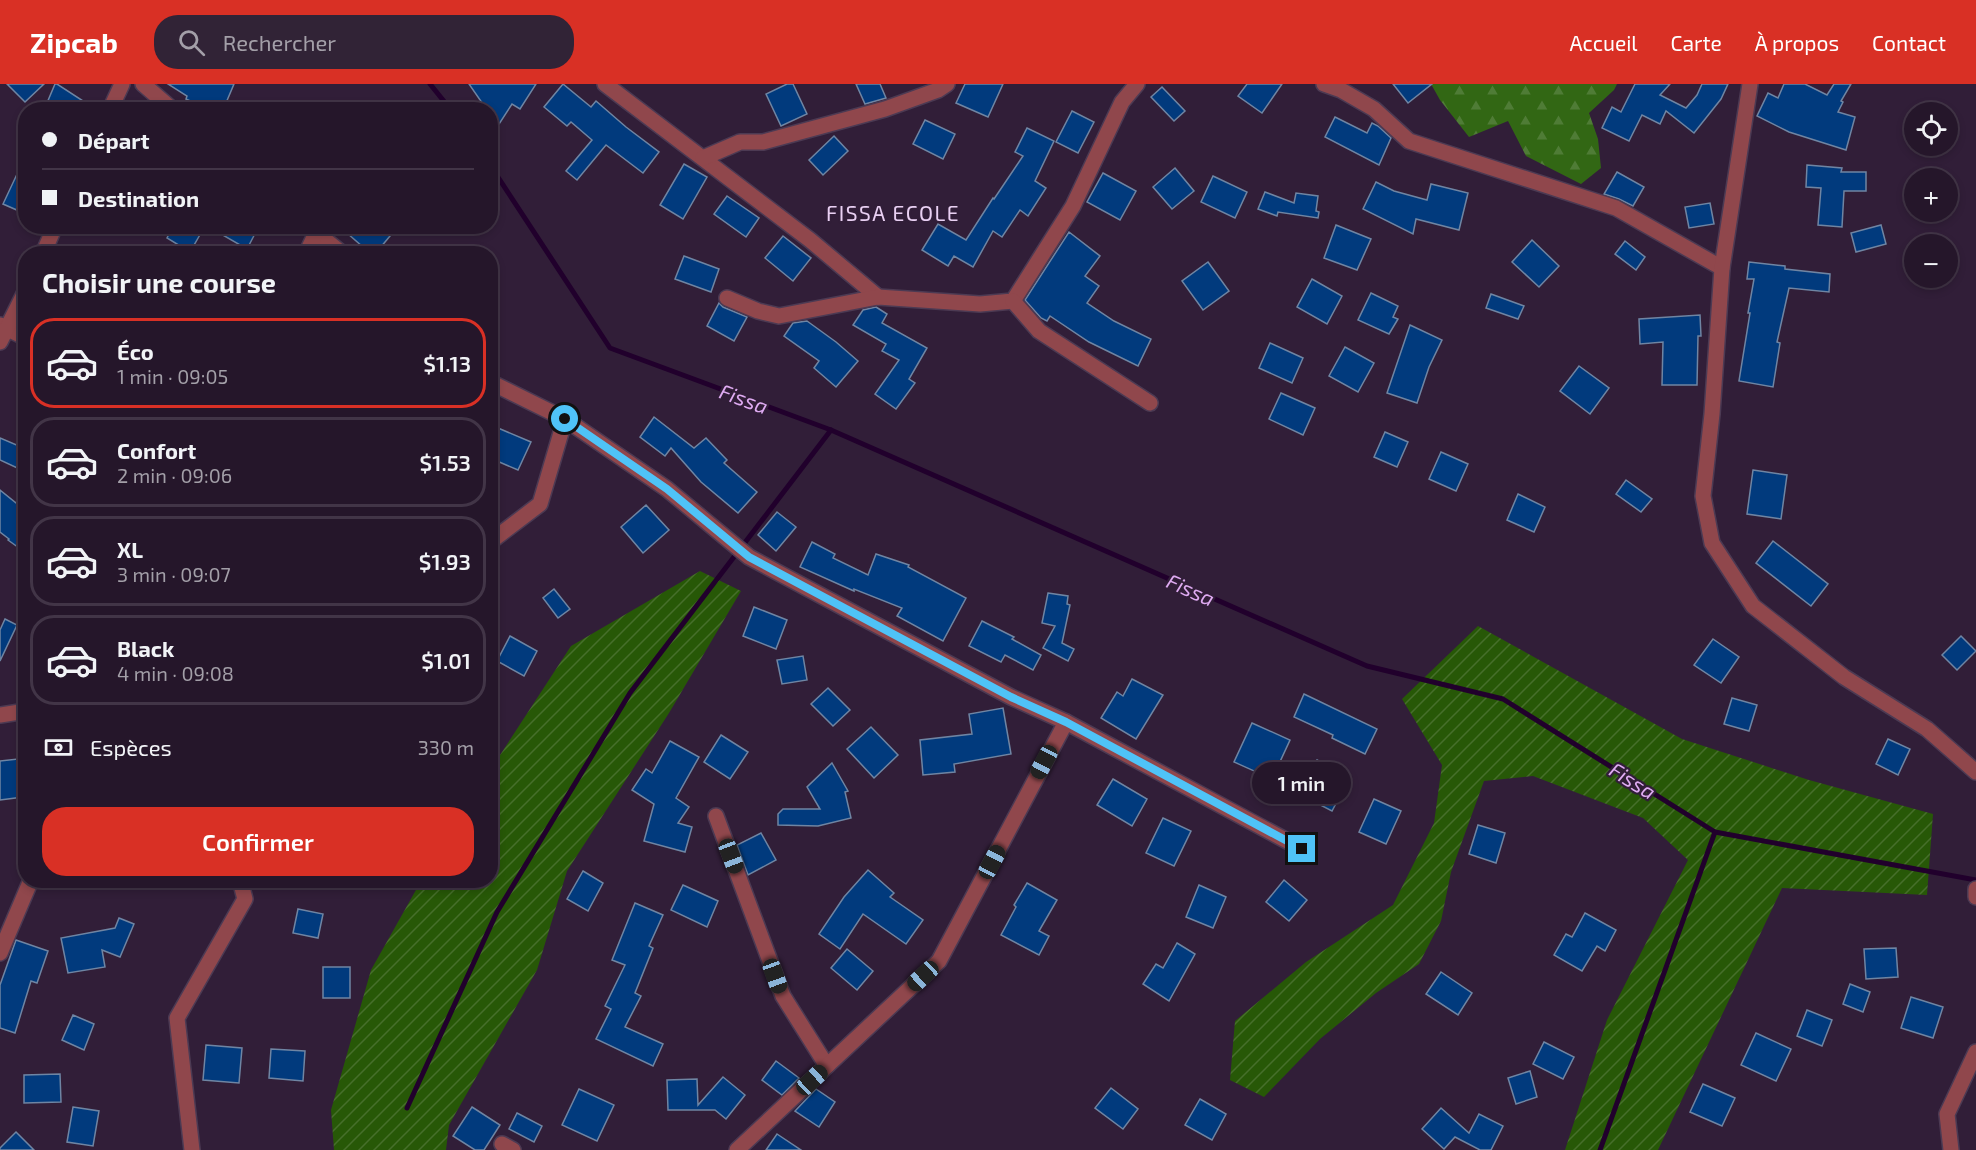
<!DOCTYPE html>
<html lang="fr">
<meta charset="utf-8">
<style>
:root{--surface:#25162a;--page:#312336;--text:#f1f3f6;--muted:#a39fa8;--line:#423547;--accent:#d93025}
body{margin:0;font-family:"Exo 2",sans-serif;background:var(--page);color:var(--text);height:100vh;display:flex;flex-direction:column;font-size:22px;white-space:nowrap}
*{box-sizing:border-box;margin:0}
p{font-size:20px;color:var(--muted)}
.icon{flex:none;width:33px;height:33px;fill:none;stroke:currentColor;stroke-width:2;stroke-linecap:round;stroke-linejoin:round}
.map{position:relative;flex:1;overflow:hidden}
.details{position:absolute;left:18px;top:162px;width:480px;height:642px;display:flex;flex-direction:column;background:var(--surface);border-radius:24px;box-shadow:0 3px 9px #0003,0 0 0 2px var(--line)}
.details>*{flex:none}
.banner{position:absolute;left:18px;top:18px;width:480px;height:132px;border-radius:24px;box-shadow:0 3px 9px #0003,0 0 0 2px var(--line);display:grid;align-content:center;height:132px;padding:0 24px;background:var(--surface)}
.fabs{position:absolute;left:1904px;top:18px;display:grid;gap:12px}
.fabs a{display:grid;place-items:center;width:54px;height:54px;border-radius:50%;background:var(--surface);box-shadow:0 3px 9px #0003,0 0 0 2px var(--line);font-size:30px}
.end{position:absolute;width:27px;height:27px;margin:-14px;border:8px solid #4fc3f7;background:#111;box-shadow:0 0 0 3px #111}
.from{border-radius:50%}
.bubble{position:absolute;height:42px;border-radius:21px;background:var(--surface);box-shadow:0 3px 9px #0003,0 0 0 2px var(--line);font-size:20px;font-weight:600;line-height:42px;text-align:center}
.car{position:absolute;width:18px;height:36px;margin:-18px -9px;border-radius:8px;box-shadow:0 0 4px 2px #0007;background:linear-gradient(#222 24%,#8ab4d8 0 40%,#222 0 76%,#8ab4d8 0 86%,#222 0)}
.banner b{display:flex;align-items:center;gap:21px;height:57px;font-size:22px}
.banner b+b{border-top:2px solid var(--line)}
.banner i{width:15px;height:15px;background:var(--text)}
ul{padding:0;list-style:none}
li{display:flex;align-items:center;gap:18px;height:90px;margin:0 12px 9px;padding:0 12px;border:3px solid var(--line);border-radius:24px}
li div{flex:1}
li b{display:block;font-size:22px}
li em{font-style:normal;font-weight:600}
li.current{border-color:var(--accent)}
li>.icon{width:54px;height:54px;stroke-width:1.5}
h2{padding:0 24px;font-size:27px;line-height:72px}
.pay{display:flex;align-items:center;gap:15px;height:66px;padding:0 24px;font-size:22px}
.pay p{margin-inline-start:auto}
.button{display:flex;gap:12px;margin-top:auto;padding:12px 24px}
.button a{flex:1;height:69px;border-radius:24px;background:var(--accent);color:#fff;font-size:24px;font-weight:600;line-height:69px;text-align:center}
header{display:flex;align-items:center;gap:36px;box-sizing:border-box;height:84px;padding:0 30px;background:var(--accent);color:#fff}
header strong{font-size:28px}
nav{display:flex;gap:33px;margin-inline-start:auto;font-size:21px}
.search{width:420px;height:54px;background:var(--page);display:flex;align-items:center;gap:15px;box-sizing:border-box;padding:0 21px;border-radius:24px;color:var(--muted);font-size:22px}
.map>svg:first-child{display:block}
.forest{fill:url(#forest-firs)}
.garden{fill:url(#garden-furrows)}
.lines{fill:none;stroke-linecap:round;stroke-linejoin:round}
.stream{stroke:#21002c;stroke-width:5}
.building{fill:#013a7d;stroke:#6f85a3;stroke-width:1.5}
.minor-casing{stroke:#4c3a53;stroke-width:18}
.minor{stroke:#90474c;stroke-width:15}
.route{stroke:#4fc3f7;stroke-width:8}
.labels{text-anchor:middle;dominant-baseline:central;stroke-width:4.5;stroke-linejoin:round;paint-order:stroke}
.neighbourhood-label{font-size:21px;letter-spacing:1.5px;fill:#e9d0f3;stroke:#311e38}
.water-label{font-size:21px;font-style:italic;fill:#dfabf2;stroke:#311e38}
</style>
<header>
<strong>Zipcab</strong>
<div class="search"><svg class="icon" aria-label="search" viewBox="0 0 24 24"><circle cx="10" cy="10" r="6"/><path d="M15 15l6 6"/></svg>Rechercher</div>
<nav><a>Accueil</a><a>Carte</a><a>À propos</a><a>Contact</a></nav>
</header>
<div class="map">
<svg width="1976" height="1066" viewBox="0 0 1976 1066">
<defs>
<pattern id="forest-firs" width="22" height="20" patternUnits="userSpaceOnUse" patternTransform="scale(1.5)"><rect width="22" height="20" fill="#326714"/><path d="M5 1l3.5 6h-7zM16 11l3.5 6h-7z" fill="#4f7c36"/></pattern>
<pattern id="garden-furrows" width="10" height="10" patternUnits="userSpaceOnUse" patternTransform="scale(1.5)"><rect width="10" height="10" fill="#275807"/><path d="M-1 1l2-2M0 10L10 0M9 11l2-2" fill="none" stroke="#466f2b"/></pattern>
</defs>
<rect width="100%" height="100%" fill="#311e38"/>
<path class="forest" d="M1431,0h186l-3,6 -25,23 9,26 3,29 -20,16 -55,-28 -18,-35 -39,16 -29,-37z"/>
<g class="garden">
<path d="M700,487l41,20 -72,122 -102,158 -30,99 -88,155 -3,25h-112l-3,-40 40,-140 50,-89 69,-1 1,-111 80,-123z"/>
<path d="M1478,542l204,113 127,41 124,34 -6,81 -145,-7 -124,262h-93l42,-130 81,-160 -45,-42 -110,-42 -49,5 -33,91 -10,49 -22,43 -43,29 -56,46 -56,58 -34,-17 5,-59 71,-59 87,-57 41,-82 8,-58 -40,-66z"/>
</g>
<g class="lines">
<g class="stream">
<path d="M430,0l21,26"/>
<path d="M490,81l120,183 221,82 536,236 136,33 212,133 261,48"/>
<path d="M407,1024l90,-196 133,-219 201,-263"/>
<path d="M1600,1066l115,-318"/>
</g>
</g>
<g class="building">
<path d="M7,0h37l-19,18z"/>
<path d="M55,0h2l40,26h-53z"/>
<path d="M168,0h66l-11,26h-14l-23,-11 1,-3z"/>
<path d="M469,0h67l-16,25 -8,-5 -22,34v-28h-3z"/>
<path d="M563,0l28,23 5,-6 30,26 33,25 -16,21 -37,-28 -29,35 -11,-9 26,-31 -21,-18 -4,4 -23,-19z"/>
<path d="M787,0h6l14,30 -26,12 -15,-32z"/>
<path d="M856,0h24l6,14 -21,6z"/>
<path d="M965,0h38l-15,33 -32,-14z"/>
<path d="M1247,0h35l-20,29 -24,-17z"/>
<path d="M1393,0h39l-24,19z"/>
<path d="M1635,0h35l-10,11 26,13 11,-13 5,-11h26l-7,15 -27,34 -28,-22 -6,13 -18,-9 -13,26 -27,-13 10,-21 9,5z"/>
<path d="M1784,0h21l22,11 7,-11h17l-10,17 2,1 -5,10 17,5 -9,33 -57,-18 -32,-16 11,-23 10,5z"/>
<path d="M1162,3l23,24 -11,10 -23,-24z"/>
<path d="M1072,27l22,11 -16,31 -22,-11z"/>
<path d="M1335,33l32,16 5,-10 6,3 13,12 -12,27 -54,-28z"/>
<path d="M925,36l30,14 -12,25 -30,-15z"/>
<path d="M1027,44l27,13 -19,40 11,7 -18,28 -8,-6 -18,27 -9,-6 -20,36 -19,-11 -6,10 -26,-16 16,-26 28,16 27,-42 1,1 29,-43 -8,-4z"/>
<path d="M834,52l14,15 -25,24 -14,-15z"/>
<path d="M26,71v59l-23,-10z"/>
<path d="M684,80l23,13 -24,42 -23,-14z"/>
<path d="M1807,81l35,3 -1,4h25v19h-22l-2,36 -24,-2 3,-37 -15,-1z"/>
<path d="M1175,84l19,23 -22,18 -19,-22z"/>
<path d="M1617,88l27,15 -11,19 -14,-7 -15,-5z"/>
<path d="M1103,89l33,18 -16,29 -33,-18z"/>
<path d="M1213,92l34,16 -12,26 -34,-16z"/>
<path d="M1376,98l18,9 33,9 4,-16 37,9 -9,37 -43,-11 -3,15 -50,-25z"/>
<path d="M1265,108l29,11 2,-10 22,3 -2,15 3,1 -1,6 -40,-6 -1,4 -19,-7z"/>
<path d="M727,112l32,22 -13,19 -32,-23z"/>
<path d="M1710,119l4,21 -25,4 -4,-21z"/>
<path d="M1336,141l35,14 -14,31 -33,-12z"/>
<path d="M1881,141l5,19 -30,8 -5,-19z"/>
<path d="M173,142h32l-15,26 -23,-14z"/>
<path d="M207,142h52l-12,23z"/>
<path d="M339,142h40l11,10 -15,18h-4z"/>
<path d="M1069,148l31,24 -15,20 14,10 -12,17 27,18 37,18 -13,27 -49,-24 -39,-26 -3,5 -6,-3 -16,-18z"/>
<path d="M783,152l28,22 -18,23 -28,-23z"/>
<path d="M1532,156l27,26 -20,21 -27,-25z"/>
<path d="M1625,157l20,16 -9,13 -21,-16z"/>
<path d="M684,172l35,13 -8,23 -36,-13z"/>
<path d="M1208,178l21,29 -26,19 -21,-29z"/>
<path d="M1749,178l36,4v3l45,5 -1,18 -40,-4 -12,54 3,1 -7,44 -34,-6 11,-68h-2l6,-34h-7z"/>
<path d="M1312,195l30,17 -15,28 -30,-17z"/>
<path d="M1371,209l27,13 -5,11 5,2 -9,15 -31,-14z"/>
<path d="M1491,210l33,12 -6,13 -32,-11z"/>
<path d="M719,219l4,4 24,10 -13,24 -27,-15z"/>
<path d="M876,223l11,7 -5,9 45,25 -18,31 6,4 -19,26 -21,-15 24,-34 -17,-9 4,-7 -33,-19 10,-15z"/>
<path d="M1700,231l1,21h-3l-1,49h-35l1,-43 -23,2 -1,-25z"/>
<path d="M807,237l29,21 22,19 -22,26 -22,-19 5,-7 -35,-25 9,-13z"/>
<path d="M1410,241l32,15 -13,27 -12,36 -30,-10z"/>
<path d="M1270,259l33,15 -11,25 -33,-15z"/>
<path d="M1345,263l29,16 -16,29 -29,-16z"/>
<path d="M1579,282l30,22 -19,26 -30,-23z"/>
<path d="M1281,309l34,15 -12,27 -34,-16z"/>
<path d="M654,333l40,31 12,-10 21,22 -3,3 33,29 -19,21 -37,-31 -30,-34 -6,8 -25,-19z"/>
<path d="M498,344l33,14 -13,28 -28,-12v-13z"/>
<path d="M1385,348l23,10 -11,25 -23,-10z"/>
<path d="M0,354l26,11v23l-26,-12z"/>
<path d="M1441,368l27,12 -12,27 -27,-12z"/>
<path d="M1753,386l34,5 -6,44 -34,-5z"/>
<path d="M1626,396l26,19 -11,13 -25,-18z"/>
<path d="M0,406l26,21v42l-18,-13 1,-1 -9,-7z"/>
<path d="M1518,410l27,13 -11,25 -27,-12z"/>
<path d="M646,421l23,25 -26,23 -22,-26z"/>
<path d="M777,428l19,15 -20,24 -18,-16z"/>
<path d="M1773,457l55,43 -17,22 -55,-43z"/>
<path d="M812,458l23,12 -2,4 35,17 8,-21 33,11 -1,2 58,31 -23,43 -46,-25 5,-8 -48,-19v2l-54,-24z"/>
<path d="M554,505l16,20 -12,9 -15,-20z"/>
<path d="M1048,509l20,3 -1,8 3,1 -8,38 12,6 -6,12 -25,-13 12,-22 -13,-3z"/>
<path d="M754,523l33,13 -11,29 -33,-13z"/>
<path d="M5,535l12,6 -17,36v-31z"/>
<path d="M982,537l32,16 -2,2 29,16 -8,15 -28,-15 -4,7 -32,-16z"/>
<path d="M510,552l27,15 -13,25 -27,-15z"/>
<path d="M1961,552l15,15 -19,19 -15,-15z"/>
<path d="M1713,555l26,18 -18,26 -27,-18z"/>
<path d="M803,572l4,24 -25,4 -5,-24z"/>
<path d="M1132,595l31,16 -27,44 -35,-21 16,-26 6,4z"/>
<path d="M828,604l22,22 -17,16 -22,-22z"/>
<path d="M1304,610l73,35 -12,25 -33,-16 1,-3 -39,-18z"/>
<path d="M1732,614l25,7 -8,26 -25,-7z"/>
<path d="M1003,624l8,46 -57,10 1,8 -32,3 -3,-35 52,-6 -3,-20z"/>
<path d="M1252,639l38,17 -18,39 -38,-17z"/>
<path d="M871,643l27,28 -24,23 -27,-29z"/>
<path d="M721,651l27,17 -18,27 -26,-17z"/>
<path d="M1888,655l22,10 -12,26 -22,-11z"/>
<path d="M670,657l29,16 -23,41 13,9 -11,16 14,4 -7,25 -41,-11 10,-37 -22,-14 14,-21 6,4z"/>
<path d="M18,675l5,38 -23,3v-39z"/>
<path d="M1317,676l33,17 -18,34 -33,-17z"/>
<path d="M832,679l16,28 -3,1 6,26 -33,8 -40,-1v-11l5,-5h37l-13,-22z"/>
<path d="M1113,695l34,20 -15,27 -35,-21z"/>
<path d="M1374,715l27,12 -15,33 -27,-12z"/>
<path d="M1163,734l28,13 -17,35 -28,-13z"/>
<path d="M1478,741l27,8 -9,30 -27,-9z"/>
<path d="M761,749l15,27 -28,15 -11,-30z"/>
<path d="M868,786l26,23 -4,4 33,23 -17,24 -43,-30 -23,35 -21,-15 25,-37z"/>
<path d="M583,787l20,12 -15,28 -21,-12z"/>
<path d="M1284,796l23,20 -18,21 -23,-19z"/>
<path d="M1027,799l30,17 -18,31 10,5 -10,19 -38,-20 15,-28 -2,-2z"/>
<path d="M683,801l35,16 -11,26 -36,-17z"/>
<path d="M1199,801l27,12 -13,31 -27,-11z"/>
<path d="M635,819l28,12 -14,31 4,2 -18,45 6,3 -16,31 38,17 -10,22 -57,-27 15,-30 -6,-3 20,-41 -13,-5z"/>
<path d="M298,825l25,5 -5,24 -25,-5z"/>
<path d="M1585,829l31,17 -11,21 -8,-5 -15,25 -28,-16 12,-21 6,3z"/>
<path d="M119,834l15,6 -14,33 -18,-7 3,17 -37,6 -7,-35 54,-10z"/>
<path d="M16,856l32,11 -11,32 -6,-2 -16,52 -15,-5v-43z"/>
<path d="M1177,859l18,11 -26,47 -26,-17 13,-20 7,4z"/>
<path d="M1896,864l2,29 -32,2 -2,-30z"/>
<path d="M847,865l26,22 -16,19 -26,-22z"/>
<rect x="323" y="883" width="27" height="31"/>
<path d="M1441,888l31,21 -14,22 -32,-21z"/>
<path d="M1850,900l20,8 -7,20 -20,-8z"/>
<path d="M1911,913l32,10 -10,31 -32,-10z"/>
<path d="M1807,926l25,10 -10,26 -25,-10z"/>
<path d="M73,931l21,9 -10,26 -22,-10z"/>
<path d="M1756,949l35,16 -15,32 -35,-16z"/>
<path d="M1544,958l30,15 -11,22 -30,-15z"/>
<path d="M206,961l36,3 -3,35 -36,-3z"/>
<path d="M271,965l34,2 -2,30 -34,-3z"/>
<path d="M776,977l23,17 -17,17 -20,-15z"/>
<path d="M1530,987l7,26 -21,7 -8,-26z"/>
<path d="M60,990l1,28 -37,1v-28z"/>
<path d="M723,993l22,18 -19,24 -11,-9h-47l-1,-30 30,-1 1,26z"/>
<path d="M1703,1000l32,14 -13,28 -32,-14z"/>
<path d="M1111,1004l27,21 -15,20 -28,-21z"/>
<path d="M579,1005l35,16 -17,36 -35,-16z"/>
<path d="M816,1005l19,13 -16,25 -24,-16z"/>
<path d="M1200,1015l26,15 -14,26 -27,-15z"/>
<path d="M73,1023l26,4 -6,35 -26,-4z"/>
<path d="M472,1023l28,18 -16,25h-9l-22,-14z"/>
<path d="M1441,1024l28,25 10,-19 24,12 -12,24h-11l-25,-13 -11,12 -22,-20z"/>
<path d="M517,1029l25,13 -8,16 -25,-13z"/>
<path d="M16,1048l18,18h-34v-2z"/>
<path d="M777,1050l24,16h-35z"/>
</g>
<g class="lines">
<g class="minor-casing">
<g id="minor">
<path d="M143,0l30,26"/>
<path d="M605,0l205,156 68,57"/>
<path d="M1324,0l17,6 33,19 35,32 207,67 106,60"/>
<path d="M1750,0l-28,184 -10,146 -9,82 9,47 41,63 91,71 83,52 49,43"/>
<path d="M110,26l12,-26"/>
<path d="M703,74l37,-16h23l122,-33 53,-19 9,-6"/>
<path d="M308,142l35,28"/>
<path d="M43,170l12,-28"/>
<path d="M306,170l10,-21"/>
<path d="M727,214l31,13 21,5 99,-19 102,7 33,-3 60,-95 49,-104 15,-18"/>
<path d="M1013,217l26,30 111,72"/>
<path d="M0,241l26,13"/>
<path d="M0,258l26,-52"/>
<path d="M490,298l75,37 102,70 82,68 262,140 55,25 236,127"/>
<path d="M490,458l50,-38 25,-85"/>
<path d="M0,631l26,-4"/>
<path d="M716,732l67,180 44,70"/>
<path d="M1976,805v8"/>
<path d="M0,869l31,-73"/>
<path d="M502,1060l11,6"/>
<path d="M192,1066l-15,-132 68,-119 -5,-19"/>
<path d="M737,1066l202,-189 127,-239"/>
<path d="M1951,1066l-4,-36 29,-62"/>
</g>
</g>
<use href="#minor" class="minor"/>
</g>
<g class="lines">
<path class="route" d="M565,335l102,70 82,68 262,140 55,25 236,127"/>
</g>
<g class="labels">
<g class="neighbourhood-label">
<text x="893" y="128">FISSA ECOLE</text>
</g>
<g class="water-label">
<text transform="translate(744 314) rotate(20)">Fissa</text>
<text transform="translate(1191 505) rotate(24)">Fissa</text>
<text transform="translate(1633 696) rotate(32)">Fissa</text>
</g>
</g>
</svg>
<div class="fabs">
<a><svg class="icon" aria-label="locate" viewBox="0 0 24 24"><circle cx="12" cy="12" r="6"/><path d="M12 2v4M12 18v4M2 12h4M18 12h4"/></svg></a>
<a>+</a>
<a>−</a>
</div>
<i class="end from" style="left:565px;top:335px"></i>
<i class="end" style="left:1302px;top:765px"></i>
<div class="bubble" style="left:1252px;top:678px;width:99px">1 min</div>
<i class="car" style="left:1044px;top:678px;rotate:208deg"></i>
<i class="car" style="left:731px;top:772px;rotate:159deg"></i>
<i class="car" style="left:992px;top:778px;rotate:28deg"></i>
<i class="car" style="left:775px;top:892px;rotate:160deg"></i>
<i class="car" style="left:923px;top:892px;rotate:227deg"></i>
<i class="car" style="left:812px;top:996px;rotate:47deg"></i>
<div class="banner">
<b><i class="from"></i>Départ</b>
<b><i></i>Destination</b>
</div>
<section class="details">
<h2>Choisir une course</h2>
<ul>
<li class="current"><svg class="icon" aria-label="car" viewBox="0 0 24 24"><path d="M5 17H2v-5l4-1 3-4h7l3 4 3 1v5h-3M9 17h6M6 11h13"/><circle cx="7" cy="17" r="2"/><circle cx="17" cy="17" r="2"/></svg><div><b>Éco</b><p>1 min · 09:05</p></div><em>$1.13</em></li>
<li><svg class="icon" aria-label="car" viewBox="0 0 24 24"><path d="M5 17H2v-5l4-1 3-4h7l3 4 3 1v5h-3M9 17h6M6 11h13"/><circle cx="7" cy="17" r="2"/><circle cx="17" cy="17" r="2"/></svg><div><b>Confort</b><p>2 min · 09:06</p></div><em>$1.53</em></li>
<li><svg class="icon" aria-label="car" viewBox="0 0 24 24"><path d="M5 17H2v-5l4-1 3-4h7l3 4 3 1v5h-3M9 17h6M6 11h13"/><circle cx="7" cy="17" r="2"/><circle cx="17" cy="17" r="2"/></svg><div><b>XL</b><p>3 min · 09:07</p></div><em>$1.93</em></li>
<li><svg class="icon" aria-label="car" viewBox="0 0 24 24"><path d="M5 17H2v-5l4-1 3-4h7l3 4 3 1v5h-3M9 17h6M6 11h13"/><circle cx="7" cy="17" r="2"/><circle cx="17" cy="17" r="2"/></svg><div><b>Black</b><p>4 min · 09:08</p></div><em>$1.01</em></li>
</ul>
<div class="pay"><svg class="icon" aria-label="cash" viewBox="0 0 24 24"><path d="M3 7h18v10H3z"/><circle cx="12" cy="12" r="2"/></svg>Espèces<p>330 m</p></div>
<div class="button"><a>Confirmer</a></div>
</section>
</div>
